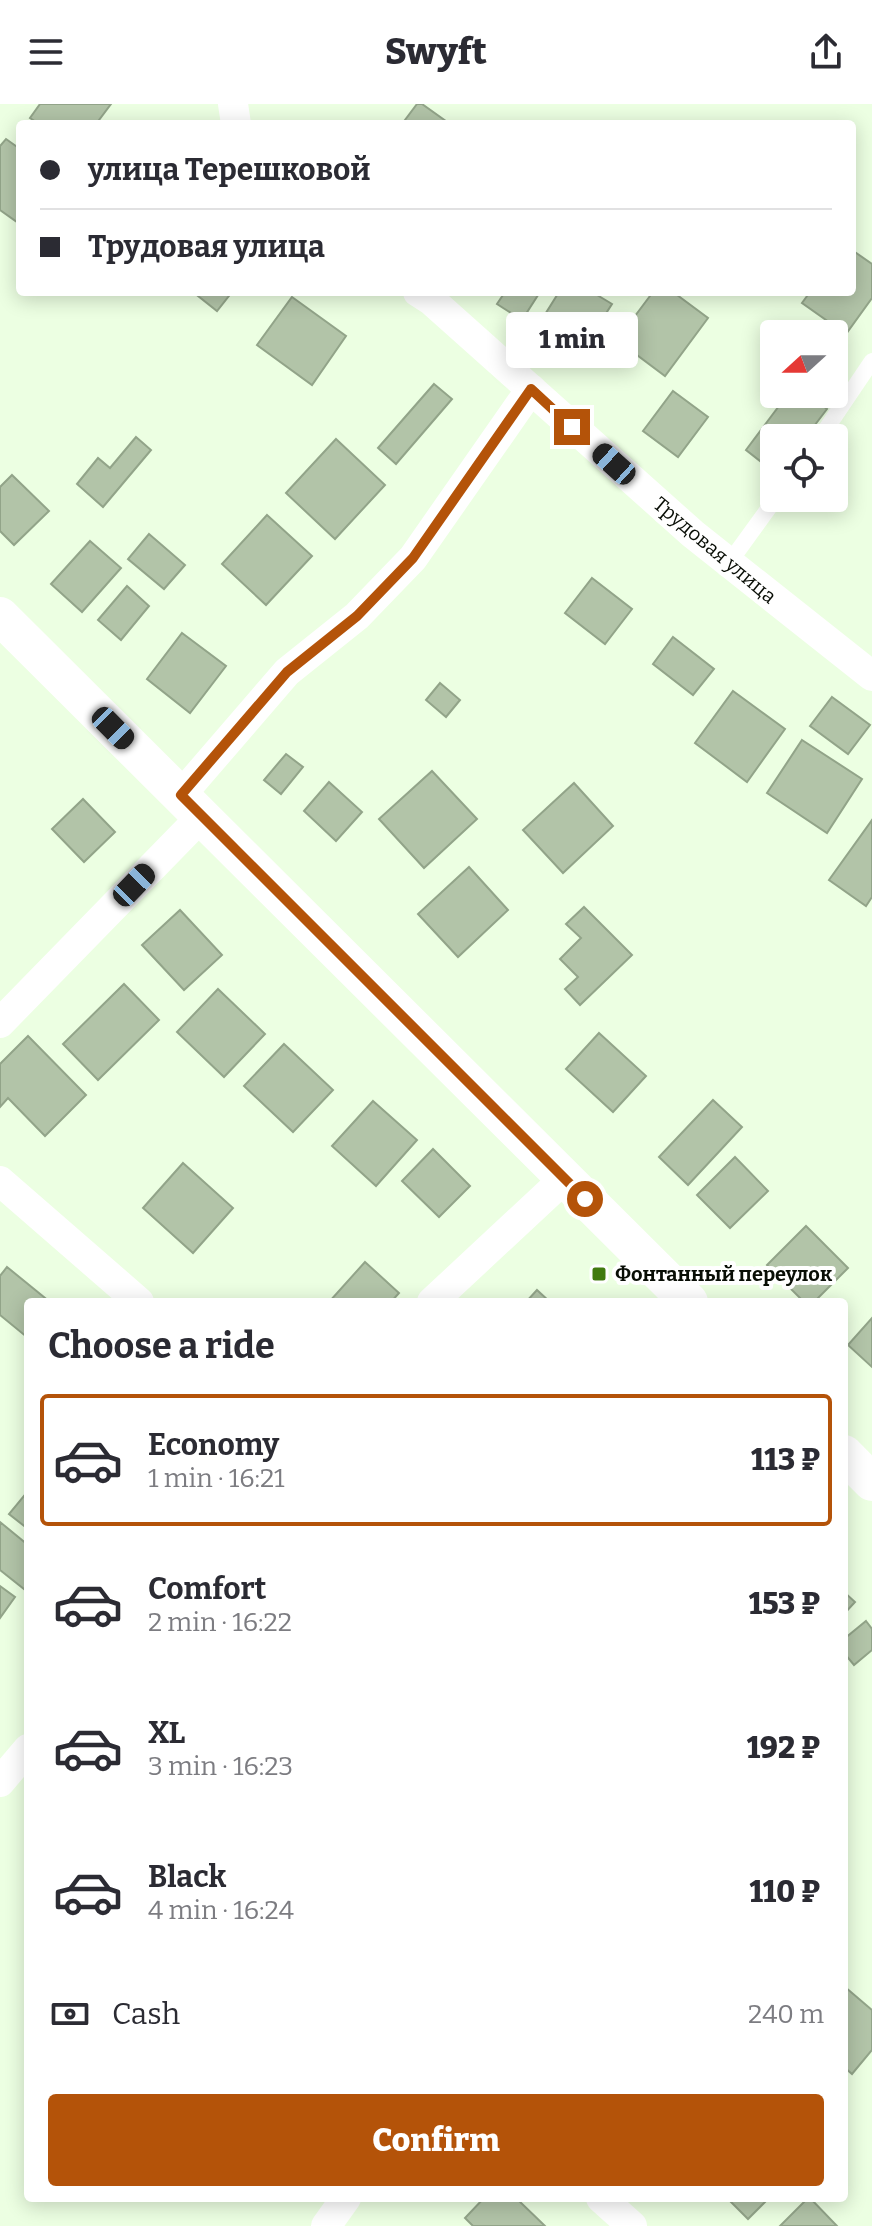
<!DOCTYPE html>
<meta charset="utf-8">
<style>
:root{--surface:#fff;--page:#f7f7f7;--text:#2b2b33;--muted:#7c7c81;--line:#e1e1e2;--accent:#b45309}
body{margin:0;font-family:Bitter,serif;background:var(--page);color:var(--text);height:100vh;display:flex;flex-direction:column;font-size:30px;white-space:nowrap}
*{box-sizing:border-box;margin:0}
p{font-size:26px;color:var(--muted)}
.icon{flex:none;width:44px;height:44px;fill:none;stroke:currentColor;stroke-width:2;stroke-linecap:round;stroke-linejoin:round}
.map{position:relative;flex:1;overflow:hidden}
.sheet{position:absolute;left:24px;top:1194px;width:824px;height:904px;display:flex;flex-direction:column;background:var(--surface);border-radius:8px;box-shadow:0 4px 20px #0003}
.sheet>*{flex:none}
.guide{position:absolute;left:16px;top:16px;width:840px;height:176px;border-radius:8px;box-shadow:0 4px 20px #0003;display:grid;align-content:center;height:176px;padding:0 24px;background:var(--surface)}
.needle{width:52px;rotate:249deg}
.controls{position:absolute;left:760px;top:216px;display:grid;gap:16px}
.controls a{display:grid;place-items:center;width:88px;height:88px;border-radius:8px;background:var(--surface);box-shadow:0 4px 20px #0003;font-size:40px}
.end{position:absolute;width:36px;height:36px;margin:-18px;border:10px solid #b45309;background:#fff;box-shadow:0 0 0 4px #fff}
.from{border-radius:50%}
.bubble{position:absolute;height:56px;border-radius:8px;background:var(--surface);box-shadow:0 4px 20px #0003;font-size:26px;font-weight:800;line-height:56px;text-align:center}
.car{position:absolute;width:24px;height:48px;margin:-24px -12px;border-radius:10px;box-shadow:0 0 6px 2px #0007;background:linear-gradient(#222 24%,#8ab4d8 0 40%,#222 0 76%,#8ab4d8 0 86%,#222 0)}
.guide b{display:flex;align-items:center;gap:28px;height:76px;font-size:30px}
.guide b+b{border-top:2px solid var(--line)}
.guide i{width:20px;height:20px;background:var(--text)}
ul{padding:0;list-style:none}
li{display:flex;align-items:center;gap:24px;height:132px;margin:0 16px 12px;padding:0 8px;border:4px solid transparent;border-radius:8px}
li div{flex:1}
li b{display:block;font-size:30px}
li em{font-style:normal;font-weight:800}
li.on{border-color:var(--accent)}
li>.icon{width:72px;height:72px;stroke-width:1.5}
h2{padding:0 24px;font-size:36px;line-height:96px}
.pay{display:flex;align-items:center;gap:20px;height:88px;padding:0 24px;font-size:30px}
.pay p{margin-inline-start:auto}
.primary-button{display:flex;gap:16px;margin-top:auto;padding:16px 24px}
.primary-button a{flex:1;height:92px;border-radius:8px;background:var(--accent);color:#fff;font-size:32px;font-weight:800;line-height:92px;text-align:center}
header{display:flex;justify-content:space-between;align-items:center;height:104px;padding:0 24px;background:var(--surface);font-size:36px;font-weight:800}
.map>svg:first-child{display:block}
.building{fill:#b2c4a8;stroke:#92a489;stroke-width:2}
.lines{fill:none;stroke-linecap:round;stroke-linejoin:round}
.service{stroke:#fff;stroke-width:16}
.minor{stroke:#fff;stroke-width:30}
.tertiary{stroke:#fff;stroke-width:38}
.route{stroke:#b45309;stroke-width:10}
.poi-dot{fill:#417a0f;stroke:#fff;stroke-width:3}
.labels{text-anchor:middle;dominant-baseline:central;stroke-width:8;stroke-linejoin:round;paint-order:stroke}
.street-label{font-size:20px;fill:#080d05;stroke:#fff}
.poi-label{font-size:20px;font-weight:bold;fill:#080d05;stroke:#fff;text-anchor:start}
</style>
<header><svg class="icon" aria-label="menu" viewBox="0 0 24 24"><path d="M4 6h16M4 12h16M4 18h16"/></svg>Swyft<svg class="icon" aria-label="share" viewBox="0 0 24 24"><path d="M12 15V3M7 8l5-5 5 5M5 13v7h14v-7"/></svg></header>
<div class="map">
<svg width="872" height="2122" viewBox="0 0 872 2122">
<rect width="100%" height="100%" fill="#ecffe2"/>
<g class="building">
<path d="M40,0h71l-15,20h-57l-9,-6z"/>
<path d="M417,0h5l28,20h-48z"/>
<path d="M6,35l14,10v69l-3,4 -17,-12v-64z"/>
<path d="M852,146l20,14v34l-26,36 -44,-31 8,-11h42z"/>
<path d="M193,188h39l-15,19z"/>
<path d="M505,188h35l-18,28 -25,-16z"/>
<path d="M559,188h33l20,12 -25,39 -43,-27z"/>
<path d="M653,188h20l35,26 -43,58 -48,-36z"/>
<path d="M292,193l54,39 -34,49 -55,-40z"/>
<path d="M434,280l18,15 -56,65 -18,-16z"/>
<path d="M673,287l35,26 -30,40 -35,-26z"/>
<path d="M788,290h19l20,15 -22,29h-31v34l-28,-22z"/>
<path d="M136,333l15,13 -48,57 -26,-23 21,-26 12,10z"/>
<path d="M336,335l49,46 -50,54 -49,-46z"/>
<path d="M12,371l37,36 -35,34 -14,-14v-44z"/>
<path d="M267,411l45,41 -46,49 -44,-41z"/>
<path d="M149,430l36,31 -21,24 -36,-30z"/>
<path d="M90,437l31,27 -39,44 -31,-28z"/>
<path d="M592,474l40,31 -27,35 -40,-31z"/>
<path d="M127,482l22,20 -28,34 -23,-20z"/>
<path d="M182,529l44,33 -36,47 -43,-34z"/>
<path d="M673,533l41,32 -21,26 -40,-31z"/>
<path d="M440,579l20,17 -14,17 -20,-17z"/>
<path d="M733,587l52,38 -38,53 -52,-39z"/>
<path d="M832,593l38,28 -22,29 -38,-28z"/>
<path d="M802,636l60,39 -35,54 -60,-40z"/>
<path d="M286,650l17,13 -22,27 -17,-14z"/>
<path d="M432,667l45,48 -53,49 -45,-49z"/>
<path d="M329,678l33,30 -26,29 -32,-30z"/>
<path d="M574,679l39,43 -50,47 -40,-43z"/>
<path d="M83,695l32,33 -31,30 -32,-33z"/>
<path d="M872,716v77l-6,9 -37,-26z"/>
<path d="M469,763l39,43 -50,47 -40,-43z"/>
<path d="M584,803l48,48 -52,50 -15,-16 13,-12 -18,-18 21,-21 -15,-14z"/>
<path d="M180,806l42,45 -38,35 -42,-45z"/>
<path d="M124,880l35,36 -61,60 -35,-36z"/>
<path d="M218,885l47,45 -41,43 -47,-45z"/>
<path d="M599,929l47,43 -33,36 -47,-43z"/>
<path d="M28,932l58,59 -41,41 -37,-38 -8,9v-43z"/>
<path d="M284,940l49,46 -40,42 -49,-46z"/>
<path d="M713,996l29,27 -54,58 -29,-28z"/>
<path d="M373,997l44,39 -41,46 -44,-40z"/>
<path d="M433,1045l37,37 -31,31 -37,-36z"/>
<path d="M735,1053l33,34 -38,37 -33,-33z"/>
<path d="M183,1059l50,45 -40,45 -50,-45z"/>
<path d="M806,1122l42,42 -34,34h-10l-37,-37z"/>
<path d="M365,1158l34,31 -8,9h-62z"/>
<path d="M7,1163l43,35h-22v36l-28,-23v-39z"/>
<path d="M537,1186l13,12h-24z"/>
<path d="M872,1214v49l-24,-22z"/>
<path d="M28,1387v38l-19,-15z"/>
<path d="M0,1418l28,23v39l-4,5 -24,-19z"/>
<path d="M0,1482l15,11 -15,21z"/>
<path d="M844,1488l11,10 -11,12z"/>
<path d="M866,1517l6,8v21l-18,15 -10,-12v-14z"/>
<path d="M845,1883l27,23v40l-20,24 -8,-7z"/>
<path d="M484,2094h32l29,28h-72l-8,-8z"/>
<path d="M727,2094h42l-21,21z"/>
<path d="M808,2094h2l27,28h-57z"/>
</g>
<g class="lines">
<g class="service">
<path d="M820,334l52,-77"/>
<path d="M729,459l47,-65"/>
</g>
<g class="minor">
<path d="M233,0l3,20"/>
<path d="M418,188l14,9 261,233 179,142"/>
<path d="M181,691l106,-123 70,-56 56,-58 118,-169"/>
<path d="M0,919l201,-206"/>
<path d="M0,1077l139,121"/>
<path d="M432,1198l132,-123"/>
<path d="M0,1678l28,-33"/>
<path d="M601,2094l31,28"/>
<path d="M326,2122l20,-28"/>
</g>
<g class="tertiary">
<path d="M0,512l689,686"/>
<path d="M844,1350l28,28"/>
</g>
</g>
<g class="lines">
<path class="route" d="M572,323l-41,-38 -118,169 -56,58 -70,56 -106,123 404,404"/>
</g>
<rect class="poi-dot" x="591" y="1162" width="16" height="16" rx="4"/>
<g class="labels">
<g class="street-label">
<text transform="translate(715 446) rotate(40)">Трудовая улица</text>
</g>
<g class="poi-label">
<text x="615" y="1170">Фонтанный переулок</text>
</g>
</g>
</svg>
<div class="controls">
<a><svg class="needle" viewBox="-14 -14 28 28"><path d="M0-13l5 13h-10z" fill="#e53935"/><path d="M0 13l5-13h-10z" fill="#7c7c81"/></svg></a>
<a><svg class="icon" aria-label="locate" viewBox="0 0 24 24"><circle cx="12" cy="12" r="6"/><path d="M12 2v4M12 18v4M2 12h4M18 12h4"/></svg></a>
</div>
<i class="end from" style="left:585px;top:1095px"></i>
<i class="end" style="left:572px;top:323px"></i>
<div class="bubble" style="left:506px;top:208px;width:132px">1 min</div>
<i class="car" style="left:614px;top:360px;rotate:312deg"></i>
<i class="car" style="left:113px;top:624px;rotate:135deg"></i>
<i class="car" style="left:134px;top:781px;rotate:44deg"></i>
<div class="guide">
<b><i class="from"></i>улица Терешковой</b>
<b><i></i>Трудовая улица</b>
</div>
<section class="sheet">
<h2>Choose a ride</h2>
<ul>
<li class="on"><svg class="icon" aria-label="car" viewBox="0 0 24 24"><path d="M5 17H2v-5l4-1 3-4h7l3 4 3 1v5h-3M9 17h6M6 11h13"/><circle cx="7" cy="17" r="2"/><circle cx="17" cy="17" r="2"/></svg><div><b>Economy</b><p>1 min · 16:21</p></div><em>113 ₽</em></li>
<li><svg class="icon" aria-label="car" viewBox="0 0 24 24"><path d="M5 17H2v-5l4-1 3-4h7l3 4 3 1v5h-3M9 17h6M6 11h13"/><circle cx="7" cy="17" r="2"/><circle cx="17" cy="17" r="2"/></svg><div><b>Comfort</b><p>2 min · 16:22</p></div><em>153 ₽</em></li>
<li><svg class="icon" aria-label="car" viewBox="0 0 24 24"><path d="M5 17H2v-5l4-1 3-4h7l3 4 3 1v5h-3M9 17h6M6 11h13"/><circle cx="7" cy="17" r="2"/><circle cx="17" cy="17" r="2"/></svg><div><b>XL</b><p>3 min · 16:23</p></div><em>192 ₽</em></li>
<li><svg class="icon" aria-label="car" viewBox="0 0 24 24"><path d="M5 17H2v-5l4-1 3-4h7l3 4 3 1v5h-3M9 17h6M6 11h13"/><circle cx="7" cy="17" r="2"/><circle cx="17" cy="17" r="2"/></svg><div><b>Black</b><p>4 min · 16:24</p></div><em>110 ₽</em></li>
</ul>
<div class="pay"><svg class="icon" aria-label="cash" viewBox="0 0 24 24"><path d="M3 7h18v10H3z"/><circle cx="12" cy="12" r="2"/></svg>Cash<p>240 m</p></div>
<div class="primary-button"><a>Confirm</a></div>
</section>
</div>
